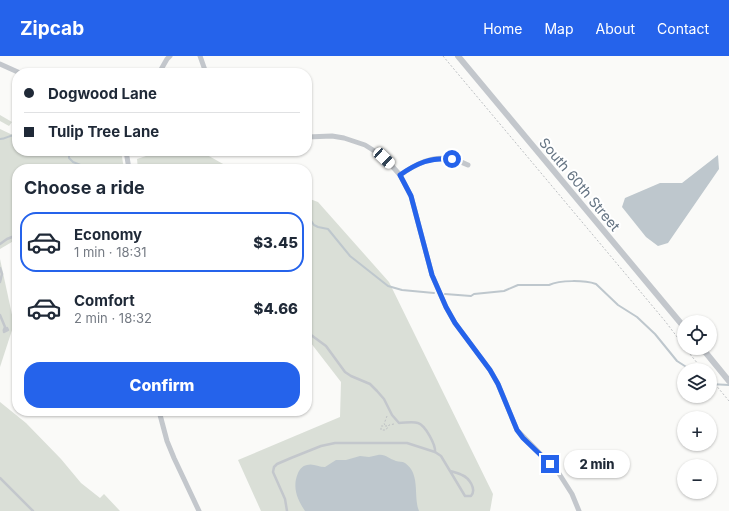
<!DOCTYPE html>
<meta charset="utf-8">
<style>
:root{--surface:#fff;--page:#f2f2f3;--text:#1f2937;--muted:#747a83;--line:#e0e1e3;--accent:#2563eb}
body{margin:0;font-family:Inter,sans-serif;background:var(--page);color:var(--text);height:100vh;display:flex;flex-direction:column;font-size:15px;white-space:nowrap}
*{box-sizing:border-box;margin:0}
p{font-size:13px;color:var(--muted)}
.icon{flex:none;width:22px;height:22px;fill:none;stroke:currentColor;stroke-width:2;stroke-linecap:round;stroke-linejoin:round}
.map{position:relative;flex:1;overflow:hidden}
.sheet{position:absolute;left:12px;top:108px;width:300px;height:252px;display:flex;flex-direction:column;background:var(--surface);border-radius:16px;box-shadow:0 1px 3px #0004}
.sheet>*{flex:none}
.hud{position:absolute;left:12px;top:12px;width:300px;height:88px;border-radius:16px;box-shadow:0 1px 3px #0004;display:grid;align-content:center;height:88px;padding:0 12px;background:var(--surface)}
.tools{position:absolute;left:677px;top:259px;display:grid;gap:8px}
.tools a{display:grid;place-items:center;width:40px;height:40px;border-radius:50%;background:var(--surface);box-shadow:0 1px 3px #0004;font-size:20px}
.end{position:absolute;width:18px;height:18px;margin:-9px;border:5px solid #2563eb;background:#fff;box-shadow:0 0 0 2px #fff}
.from{border-radius:50%}
.bubble{position:absolute;height:28px;border-radius:14px;background:var(--surface);box-shadow:0 1px 3px #0004;font-size:13px;font-weight:800;line-height:28px;text-align:center}
.car{position:absolute;width:12px;height:24px;margin:-12px -6px;border-radius:5px;box-shadow:0 0 3px 1px #0007;background:linear-gradient(#fff 24%,#345 0 40%,#fff 0 76%,#345 0 86%,#fff 0)}
.hud b{display:flex;align-items:center;gap:14px;height:38px;font-size:15px}
.hud b+b{border-top:1px solid var(--line)}
.hud i{width:10px;height:10px;background:var(--text)}
ul{padding:0;list-style:none}
li{display:flex;align-items:center;gap:12px;height:60px;margin:0 8px 6px;padding:0 4px;border:2px solid transparent;border-radius:16px}
li div{flex:1}
li b{display:block;font-size:15px}
li em{font-style:normal;font-weight:800}
li.selected{border-color:var(--accent)}
li>.icon{width:36px;height:36px;stroke-width:1.5}
h2{padding:0 12px;font-size:18px;line-height:48px}
.primary-button{display:flex;gap:8px;margin-top:auto;padding:8px 12px}
.primary-button a{flex:1;height:46px;border-radius:16px;background:var(--accent);color:#fff;font-size:16px;font-weight:800;line-height:46px;text-align:center}
header{display:flex;align-items:center;gap:24px;box-sizing:border-box;height:56px;padding:0 20px;background:var(--accent);color:#fff}
header strong{font-size:19px}
nav{display:flex;gap:22px;margin-inline-start:auto;font-size:14px}
.map>svg:first-child{display:block}
.green{fill:#dadfd7}
.water{fill:#bec7cd}
.lines{fill:none;stroke-linecap:round;stroke-linejoin:round}
.stream{stroke:#bec7cd;stroke-width:2}
.path{stroke:#bdc0c3;stroke-width:1;stroke-dasharray:2 2;stroke-linecap:butt}
.service{stroke:#c3c7cc;stroke-width:2.5}
.minor{stroke:#c3c7cc;stroke-width:5}
.tertiary{stroke:#c3c7cc;stroke-width:6}
.route{stroke:#2563eb;stroke-width:5}
.labels{text-anchor:middle;dominant-baseline:central;stroke-width:4;stroke-linejoin:round;paint-order:stroke}
.street-label{font-size:14px;fill:#657483;stroke:#fff}
</style>
<header>
<strong>Zipcab</strong>
<nav><a>Home</a><a>Map</a><a>About</a><a>Contact</a></nav>
</header>
<div class="map">
<svg width="729" height="455" viewBox="0 0 729 455">
<rect width="100%" height="100%" fill="#fafaf8"/>
<g class="green">
<path d="M0,59l12,7 -3,4 -9,-5z"/>
<path d="M0,73l17,8v14h104l3,18h-107v70l-17,10z"/>
<path d="M161,95h39l32,18h-94l-1,-10z"/>
<path d="M307,142l11,4 71,80 104,212 -3,17h-229l-23,-51 102,-43 1,-35 -34,-44z"/>
<path d="M0,203l14,65 -14,43z"/>
<path d="M0,346l26,21 35,36 20,24 19,15 4,-4 16,17h-120z"/>
</g>
<g class="water">
<path d="M718,99l1,14 -51,74 -10,3 -12,-9 -24,-30 3,-9 35,-15h22z"/>
<path d="M378,399c8,-1 11,4 18,6 3,1 6,0 9,2 16,11 8,33 14,48h-114c-8,-12 -13,-24 -7,-38 2,-4 4,-7 9,-8 6,-2 11,2 18,2l11,-7h10l14,-4 9,1z"/>
</g>
<g class="lines">
<g class="stream">
<path d="M0,83c7,0 10,-5 17,-4"/>
<path d="M61,95l8,2v5l4,4 10,4 6,1 3,2"/>
<path d="M94,113l16,-4"/>
<path d="M307,159l7,10 4,2 10,2 22,27 38,30 14,4 32,3"/>
<path d="M445,238l26,2 3,-2 30,-3 14,-6h31c11,-5 35,-5 47,-1l22,21 19,12 18,17 22,27 14,9"/>
<path d="M710,328l19,1"/>
</g>
<g class="path">
<path d="M443,0l222,265 19,25"/>
<path d="M685,292l18,22"/>
<path d="M710,322l19,23"/>
<path d="M387,360l-3,8 3,2h-6v4h5l3,-5 5,-1"/>
</g>
<g class="service">
<path d="M0,188l7,-5 10,-4"/>
<path d="M0,212l2,6 -2,8"/>
<path d="M0,259l5,12 -1,3"/>
<path d="M7,272l1,2 -4,2v-2z"/>
<path d="M307,276l19,14 19,26 6,4 19,8 7,7 7,8 8,16 7,8c6,0 13,-2 19,0 7,2 18,22 17,29"/>
<path d="M0,422l33,33"/>
<path d="M287,455l-2,-12 -12,-27 1,-5 3,-3 14,-6 30,-12 14,-3h72l28,9 6,4 24,40h6c6,-7 -2,-18 -9,-21 -4,-2 -8,-3 -12,-4"/>
</g>
<g class="minor">
<path d="M200,0l6,17"/>
<path d="M0,8l20,9"/>
<path d="M159,17l8,-14 3,-3"/>
<path d="M307,81l25,-1 12,2 21,7 19,12 16,18 11,21 21,79 14,32 9,16 35,47 8,14 19,46 41,42 14,22 7,17"/>
<path d="M126,95l3,18"/>
<path d="M400,119c23,-16 41,-23 68,-10"/>
<path d="M159,355l8,30 7,17 25,53"/>
</g>
<g class="tertiary">
<path d="M458,0l226,271"/>
<path d="M702,292l27,33"/>
</g>
</g>
<g class="lines">
<path class="route" d="M452,103c-21,-2 -35,4 -52,16l11,21 21,79 14,32 9,16 35,47 8,14 19,46 6,8 27,26"/>
</g>
<g class="labels">
<g class="street-label">
<text transform="translate(580 128) rotate(50)">South 60th Street</text>
</g>
</g>
</svg>
<div class="tools">
<a><svg class="icon" aria-label="locate" viewBox="0 0 24 24"><circle cx="12" cy="12" r="6"/><path d="M12 2v4M12 18v4M2 12h4M18 12h4"/></svg></a>
<a><svg class="icon" aria-label="layers" viewBox="0 0 24 24"><path d="M12 4l9 5-9 5-9-5zM3 14l9 5 9-5"/></svg></a>
<a>+</a>
<a>−</a>
</div>
<i class="end from" style="left:452px;top:103px"></i>
<i class="end" style="left:550px;top:408px"></i>
<div class="bubble" style="left:564px;top:394px;width:66px">2 min</div>
<i class="car" style="left:384px;top:102px;rotate:133deg"></i>
<div class="hud">
<b><i class="from"></i>Dogwood Lane</b>
<b><i></i>Tulip Tree Lane</b>
</div>
<section class="sheet">
<h2>Choose a ride</h2>
<ul>
<li class="selected"><svg class="icon" aria-label="car" viewBox="0 0 24 24"><path d="M5 17H2v-5l4-1 3-4h7l3 4 3 1v5h-3M9 17h6M6 11h13"/><circle cx="7" cy="17" r="2"/><circle cx="17" cy="17" r="2"/></svg><div><b>Economy</b><p>1 min · 18:31</p></div><em>$3.45</em></li>
<li><svg class="icon" aria-label="car" viewBox="0 0 24 24"><path d="M5 17H2v-5l4-1 3-4h7l3 4 3 1v5h-3M9 17h6M6 11h13"/><circle cx="7" cy="17" r="2"/><circle cx="17" cy="17" r="2"/></svg><div><b>Comfort</b><p>2 min · 18:32</p></div><em>$4.66</em></li>
</ul>
<div class="primary-button"><a>Confirm</a></div>
</section>
</div>
